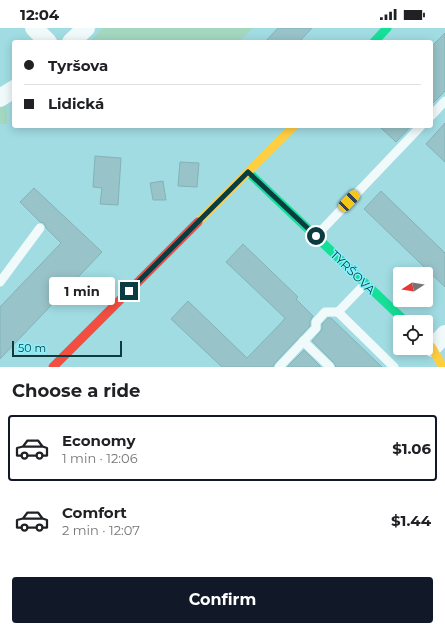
<!DOCTYPE html>
<meta charset="utf-8">
<style>
:root{--surface:#fff;--page:#f6f6f6;--text:#202124;--muted:#757577;--line:#e0e0e0;--accent:#111827}
body{margin:0;font-family:Montserrat,sans-serif;background:var(--page);color:var(--text);height:100vh;display:flex;flex-direction:column;font-size:15px;white-space:nowrap}
*{box-sizing:border-box;margin:0}
p{font-size:13px;color:var(--muted)}
.icon{flex:none;width:22px;height:22px;fill:none;stroke:currentColor;stroke-width:2;stroke-linecap:round;stroke-linejoin:round}
.map{position:relative;height:339px;overflow:hidden}
.drawer{display:flex;flex-direction:column;background:var(--surface);flex:1}
.drawer>*{flex:none}
.guide{position:absolute;left:12px;top:12px;width:421px;height:88px;border-radius:4px;box-shadow:0 2px 10px #0003;display:grid;align-content:center;height:88px;padding:0 12px;background:var(--surface)}
.needle{width:26px;rotate:258deg}
.buttons{position:absolute;left:393px;top:239px;display:grid;gap:8px}
.buttons a{display:grid;place-items:center;width:40px;height:40px;border-radius:4px;background:var(--surface);box-shadow:0 2px 10px #0003;font-size:20px}
.scale{position:absolute;left:12px;bottom:10px;width:110px;box-sizing:border-box;padding-left:4px;border:2px solid #0a3c41;border-top:0;font-size:11px;line-height:14px;white-space:nowrap;color:#0a3c41;-webkit-text-stroke:3px #86f2fe;paint-order:stroke}
.end{position:absolute;width:18px;height:18px;margin:-9px;border:5px solid #0a3c41;background:#fff;box-shadow:0 0 0 2px #fff}
.from{border-radius:50%}
.bubble{position:absolute;height:28px;border-radius:4px;background:var(--surface);box-shadow:0 2px 10px #0003;font-size:13px;font-weight:700;line-height:28px;text-align:center}
.car{position:absolute;width:12px;height:24px;margin:-12px -6px;border-radius:5px;box-shadow:0 0 3px 1px #0007;background:linear-gradient(#f5c518 24%,#345 0 40%,#f5c518 0 76%,#345 0 86%,#f5c518 0)}
.guide b{display:flex;align-items:center;gap:14px;height:38px;font-size:15px}
.guide b+b{border-top:1px solid var(--line)}
.guide i{width:10px;height:10px;background:var(--text)}
ul{padding:0;list-style:none}
li{display:flex;align-items:center;gap:12px;height:66px;margin:0 8px 6px;padding:0 4px;border:2px solid transparent;border-radius:4px}
li div{flex:1}
li b{display:block;font-size:15px}
li em{font-style:normal;font-weight:700}
li.selected{border-color:var(--accent)}
li>.icon{width:36px;height:36px;stroke-width:1.5}
h2{padding:0 12px;font-size:18px;line-height:48px}
.action{display:flex;gap:8px;margin-top:auto;padding:8px 12px}
.action a{flex:1;height:46px;border-radius:4px;background:var(--accent);color:#fff;font-size:16px;font-weight:700;line-height:46px;text-align:center}
.status{display:flex;justify-content:space-between;align-items:center;height:28px;padding:0 20px;background:var(--surface);direction:ltr}
.status svg{height:11px;fill:currentColor}
.map>svg:first-child{display:block}
.green{fill:#a3d7c0}
.building{fill:#98c3c8;stroke:#83b3b9}
.lines{fill:none;stroke-linecap:round;stroke-linejoin:round}
.lane{stroke:#f1fafb;stroke-width:9}
.street{stroke:#f1fafb;stroke-width:18}
.fast{stroke:#16e098;stroke-width:9}
.slow{stroke:#ffcf43;stroke-width:9}
.jam{stroke:#f24e42;stroke-width:9}
.route{stroke:#0a3c41;stroke-width:5}
.labels{text-anchor:middle;dominant-baseline:central;stroke-width:3;stroke-linejoin:round;paint-order:stroke}
.street-label{font-size:12px;fill:#0a3c41;stroke:#86f2fe}
</style>
<div class="status"><b>12:04</b><svg viewBox="0 0 49 12"><path d="M0 12V9h3v3zM5 12V6h3v6zM10 12V3h3v9zM15 12V0h3v12zM26 1h20v11H26zM47 4h2v5h-2z"/></svg></div>
<div class="map">
<svg width="445" height="339" viewBox="0 0 445 339">
<rect width="100%" height="100%" fill="#a1dce3"/>
<g class="green">
<path d="M103,0h150l-14,14h-150z"/>
<path d="M6,76l1,9v11h-7v-16z"/>
</g>
<g class="building">
<path d="M278,0h34l-13,14h-34z"/>
<path d="M445,5v58l-14,14v-58z"/>
<path d="M445,95v39l-19,-18z"/>
<path d="M379,98h32l-15,16z"/>
<path d="M95,128l26,2 -3,47 -18,-1 2,-16 -9,-1z"/>
<path d="M180,134l19,1 -2,24 -19,-1z"/>
<path d="M163,153l3,19h-13l-3,-17z"/>
<path d="M34,160l68,64 -102,107v-52l61,-64 -15,-15 -2,-5 -4,-1 -20,-20z"/>
<path d="M381,163l64,62v34l-81,-78z"/>
<path d="M243,216l55,53 -2,2 17,17 -3,5v5l-35,37 -2,4h-51l-51,-48 17,-18 59,57 35,-36 3,-4 -59,-56z"/>
<path d="M328,290h3l51,49h-46l-2,-4 -22,-22 8,-9 2,-3v-5z"/>
<path d="M304,322l17,17h-34z"/>
</g>
<g class="lines">
<g class="lane">
<path d="M431,88l14,-15"/>
<path d="M316,208l105,-110"/>
<path d="M0,254l40,-54"/>
<path d="M365,256l-27,28 56,55"/>
<path d="M303,313l27,26"/>
<path d="M279,339l37,-39v-6l9,-10h13"/>
</g>
<g class="street">
<path d="M34,0l14,14"/>
<path d="M71,14l15,-14"/>
<path d="M0,70l14,-9"/>
<path d="M432,320l13,-14"/>
</g>
<g class="fast">
<path d="M374,14l13,-14"/>
<path d="M248,144l158,150"/>
</g>
<g class="slow">
<path d="M198,194l96,-96"/>
<path d="M426,314l6,6 11,19"/>
</g>
<path class="jam" d="M53,339l145,-145"/>
</g>
<g class="lines">
<path class="route" d="M129,263l119,-119 68,64"/>
</g>
<g class="labels">
<g class="street-label">
<text transform="translate(353 244) rotate(44)">TYRŠOVA</text>
</g>
</g>
</svg>
<div class="buttons">
<a><svg class="needle" viewBox="-14 -14 28 28"><path d="M0-13l5 13h-10z" fill="#e53935"/><path d="M0 13l5-13h-10z" fill="#757577"/></svg></a>
<a><svg class="icon" aria-label="locate" viewBox="0 0 24 24"><circle cx="12" cy="12" r="6"/><path d="M12 2v4M12 18v4M2 12h4M18 12h4"/></svg></a>
</div>
<div class="scale">50 m</div>
<i class="end from" style="left:316px;top:208px"></i>
<i class="end" style="left:129px;top:263px"></i>
<div class="bubble" style="left:49px;top:249px;width:66px">1 min</div>
<i class="car" style="left:349px;top:173px;rotate:44deg"></i>
<div class="guide">
<b><i class="from"></i>Tyršova</b>
<b><i></i>Lidická</b>
</div>
</div>
<section class="drawer">
<h2>Choose a ride</h2>
<ul>
<li class="selected"><svg class="icon" aria-label="car" viewBox="0 0 24 24"><path d="M5 17H2v-5l4-1 3-4h7l3 4 3 1v5h-3M9 17h6M6 11h13"/><circle cx="7" cy="17" r="2"/><circle cx="17" cy="17" r="2"/></svg><div><b>Economy</b><p>1 min · 12:06</p></div><em>$1.06</em></li>
<li><svg class="icon" aria-label="car" viewBox="0 0 24 24"><path d="M5 17H2v-5l4-1 3-4h7l3 4 3 1v5h-3M9 17h6M6 11h13"/><circle cx="7" cy="17" r="2"/><circle cx="17" cy="17" r="2"/></svg><div><b>Comfort</b><p>2 min · 12:07</p></div><em>$1.44</em></li>
</ul>
<div class="action"><a>Confirm</a></div>
</section>
